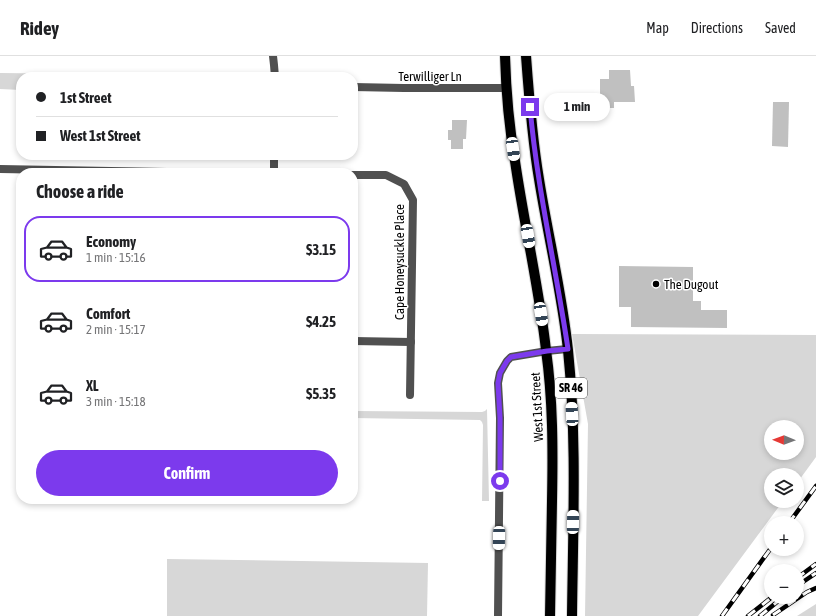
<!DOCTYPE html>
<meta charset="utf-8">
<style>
:root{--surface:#fff;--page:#f6f6f6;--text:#202124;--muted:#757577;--line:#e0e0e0;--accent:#7c3aed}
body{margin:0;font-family:"Asap Condensed",sans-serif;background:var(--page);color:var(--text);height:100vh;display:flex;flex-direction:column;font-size:15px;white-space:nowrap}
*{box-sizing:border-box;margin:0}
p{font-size:13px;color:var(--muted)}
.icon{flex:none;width:22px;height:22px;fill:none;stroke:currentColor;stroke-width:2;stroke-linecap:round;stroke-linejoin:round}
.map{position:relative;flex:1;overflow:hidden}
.drawer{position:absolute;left:16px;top:112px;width:342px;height:336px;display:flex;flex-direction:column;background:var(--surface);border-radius:16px;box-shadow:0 2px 6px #0003}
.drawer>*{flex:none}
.top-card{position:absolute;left:16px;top:16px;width:342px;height:88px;border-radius:16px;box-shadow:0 2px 6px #0003;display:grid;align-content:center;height:88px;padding:0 20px;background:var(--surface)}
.needle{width:26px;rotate:271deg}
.fabs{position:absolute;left:764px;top:364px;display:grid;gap:8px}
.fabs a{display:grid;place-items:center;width:40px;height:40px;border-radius:50%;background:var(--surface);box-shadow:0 2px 6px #0003;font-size:20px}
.end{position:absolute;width:18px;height:18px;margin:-9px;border:5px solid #7c3aed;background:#fff;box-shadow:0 0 0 2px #fff}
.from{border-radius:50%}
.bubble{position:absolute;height:28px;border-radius:14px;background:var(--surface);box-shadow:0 2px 6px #0003;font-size:13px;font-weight:700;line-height:28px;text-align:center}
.car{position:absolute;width:12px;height:24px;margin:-12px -6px;border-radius:5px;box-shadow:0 0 3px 1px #0007;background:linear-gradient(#fff 24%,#345 0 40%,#fff 0 76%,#345 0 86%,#fff 0)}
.top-card b{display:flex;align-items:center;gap:14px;height:38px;font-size:15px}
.top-card b+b{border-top:1px solid var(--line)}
.top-card i{width:10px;height:10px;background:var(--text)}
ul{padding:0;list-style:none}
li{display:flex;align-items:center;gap:12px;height:66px;margin:0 8px 6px;padding:0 12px;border:2px solid transparent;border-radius:16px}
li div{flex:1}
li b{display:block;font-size:15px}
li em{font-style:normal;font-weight:700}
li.selected{border-color:var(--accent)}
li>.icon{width:36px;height:36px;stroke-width:1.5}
h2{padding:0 20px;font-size:18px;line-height:48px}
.button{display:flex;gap:8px;margin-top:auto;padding:8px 20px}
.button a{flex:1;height:46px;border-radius:24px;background:var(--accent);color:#fff;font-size:16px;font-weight:700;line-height:46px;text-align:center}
header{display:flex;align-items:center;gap:24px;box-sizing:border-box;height:56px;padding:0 20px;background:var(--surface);border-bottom:1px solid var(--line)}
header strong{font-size:19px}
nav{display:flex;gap:22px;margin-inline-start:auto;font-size:14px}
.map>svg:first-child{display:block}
.green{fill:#d7d7d7;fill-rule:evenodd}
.building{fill:#c0c0c0}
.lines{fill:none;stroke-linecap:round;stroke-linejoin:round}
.primary-casing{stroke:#dbdbdb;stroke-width:12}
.street{stroke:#505050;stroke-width:8}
.primary{stroke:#000;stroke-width:10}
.rail-casing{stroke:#000;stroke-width:4.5}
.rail{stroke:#fff;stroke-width:3;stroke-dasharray:9;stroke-linecap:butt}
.route{stroke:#7c3aed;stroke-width:5}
.poi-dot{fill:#000;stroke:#fff;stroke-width:1.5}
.labels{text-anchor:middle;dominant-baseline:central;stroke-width:3;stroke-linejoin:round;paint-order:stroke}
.shield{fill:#fff;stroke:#4c4c4c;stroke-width:1}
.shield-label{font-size:12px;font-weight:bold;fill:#000}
.street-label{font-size:13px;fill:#000;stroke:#fff}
.poi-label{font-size:13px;fill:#000;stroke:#fff;text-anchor:start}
</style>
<header>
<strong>Ridey</strong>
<nav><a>Map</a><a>Directions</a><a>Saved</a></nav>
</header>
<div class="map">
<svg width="816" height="560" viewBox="0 0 816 560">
<rect width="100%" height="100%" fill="#fff"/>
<g class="green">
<path d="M0,17l269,3v1h-248v13l-21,-1z"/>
<path d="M572,278l244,1v122l-19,26v-8h-26v26h12l-85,115h-113l3,-192zM771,371h26v26h-26z"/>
<path d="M487,353l2,92h-7l1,-76 -1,-3 -2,-2 -127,-2v-7l129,1 3,-1z"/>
<path d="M167,503l261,4 -1,53h-260z"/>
<path d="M816,548v12h-19z"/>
</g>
<g class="building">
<path d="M609,14h21l1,16h3l1,16h-21v6h-14v-29h9z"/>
<path d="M773,46h16l-1,45 -16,-1z"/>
<path d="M452,64h15l-1,19h-3v10h-12v-9h-3v-10h4z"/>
<path d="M619,210l74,1v34h8v9h26v18l-96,-1v-20h-12z"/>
</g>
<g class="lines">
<g class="primary-casing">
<g id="primary">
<path d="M505,0c1,35 4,70 10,105 9,63 24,126 31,189 7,50 7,100 6,151 -1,38 -1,77 -2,115"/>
<path d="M526,0c3,41 6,82 13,123 9,57 23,114 29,171 9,88 5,177 4,266"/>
</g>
</g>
<g class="street">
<path d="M273,0l1,9 1,12"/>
<path d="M353,31l51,1h102"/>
<path d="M0,113l222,4"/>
<path d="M274,117v-18"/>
<path d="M353,119h33l18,9 9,16 -3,195"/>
<path d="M353,285l58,1"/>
<path d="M498,560l2,-198 -2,-35 2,-10 7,-12 4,-4 36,-6 20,-2"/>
</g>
<use href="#primary" class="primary"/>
<g class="rail-casing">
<g id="rail">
<path d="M789,467l27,-37"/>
<path d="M797,522l19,-14"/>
<path d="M797,530l19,-13"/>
<path d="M773,559l34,-23 9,-4"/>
<path d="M722,560l49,-68"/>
<path d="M748,560l24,-19"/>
<path d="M760,560l23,-19"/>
</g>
</g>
<use href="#rail" class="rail"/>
</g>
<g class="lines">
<path class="route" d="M500,425v-63l-2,-35 2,-10 7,-12 4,-4 36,-6 21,-2c-12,-81 -31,-161 -38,-242"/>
</g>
<circle class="poi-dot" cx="656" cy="228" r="4"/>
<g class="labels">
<rect class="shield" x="555" y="322" width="32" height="20" rx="3"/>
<g class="shield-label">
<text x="571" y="332">SR 46</text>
</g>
<g class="street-label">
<text x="430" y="20">Terwilliger Ln</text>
<text transform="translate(399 206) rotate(-90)">Cape Honeysuckle Place</text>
<text transform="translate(537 351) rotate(-93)">West 1st Street</text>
</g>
<g class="poi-label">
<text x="664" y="228">The Dugout</text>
</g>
</g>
</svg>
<div class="fabs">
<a><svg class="needle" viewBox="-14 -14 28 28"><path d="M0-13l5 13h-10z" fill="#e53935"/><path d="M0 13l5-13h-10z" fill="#757577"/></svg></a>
<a><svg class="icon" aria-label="layers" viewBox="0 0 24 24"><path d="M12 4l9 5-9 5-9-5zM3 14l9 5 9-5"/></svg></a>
<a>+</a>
<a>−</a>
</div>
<i class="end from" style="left:500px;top:425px"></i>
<i class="end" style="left:530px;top:51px"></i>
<div class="bubble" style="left:544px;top:37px;width:66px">1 min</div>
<i class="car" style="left:513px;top:93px;rotate:172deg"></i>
<i class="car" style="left:528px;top:180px;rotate:170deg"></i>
<i class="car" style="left:541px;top:258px;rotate:171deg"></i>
<i class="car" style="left:572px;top:358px;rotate:357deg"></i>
<i class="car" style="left:573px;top:466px;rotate:1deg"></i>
<i class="car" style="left:499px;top:482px;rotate:181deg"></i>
<div class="top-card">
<b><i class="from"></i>1st Street</b>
<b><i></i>West 1st Street</b>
</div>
<section class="drawer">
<h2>Choose a ride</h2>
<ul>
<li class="selected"><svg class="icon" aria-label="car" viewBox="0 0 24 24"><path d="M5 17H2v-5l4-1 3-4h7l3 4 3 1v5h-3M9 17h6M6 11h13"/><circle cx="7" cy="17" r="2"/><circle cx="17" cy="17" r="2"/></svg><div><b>Economy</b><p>1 min · 15:16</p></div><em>$3.15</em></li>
<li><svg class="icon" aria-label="car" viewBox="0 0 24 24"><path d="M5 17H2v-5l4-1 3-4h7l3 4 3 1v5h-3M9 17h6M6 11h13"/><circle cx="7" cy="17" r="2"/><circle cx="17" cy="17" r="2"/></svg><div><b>Comfort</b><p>2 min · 15:17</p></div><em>$4.25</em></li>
<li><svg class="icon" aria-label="car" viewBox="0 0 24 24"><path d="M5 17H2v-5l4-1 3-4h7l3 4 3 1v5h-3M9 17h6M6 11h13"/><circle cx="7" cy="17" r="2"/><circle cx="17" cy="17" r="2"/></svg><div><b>XL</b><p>3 min · 15:18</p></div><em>$5.35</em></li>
</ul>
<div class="button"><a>Confirm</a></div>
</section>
</div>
